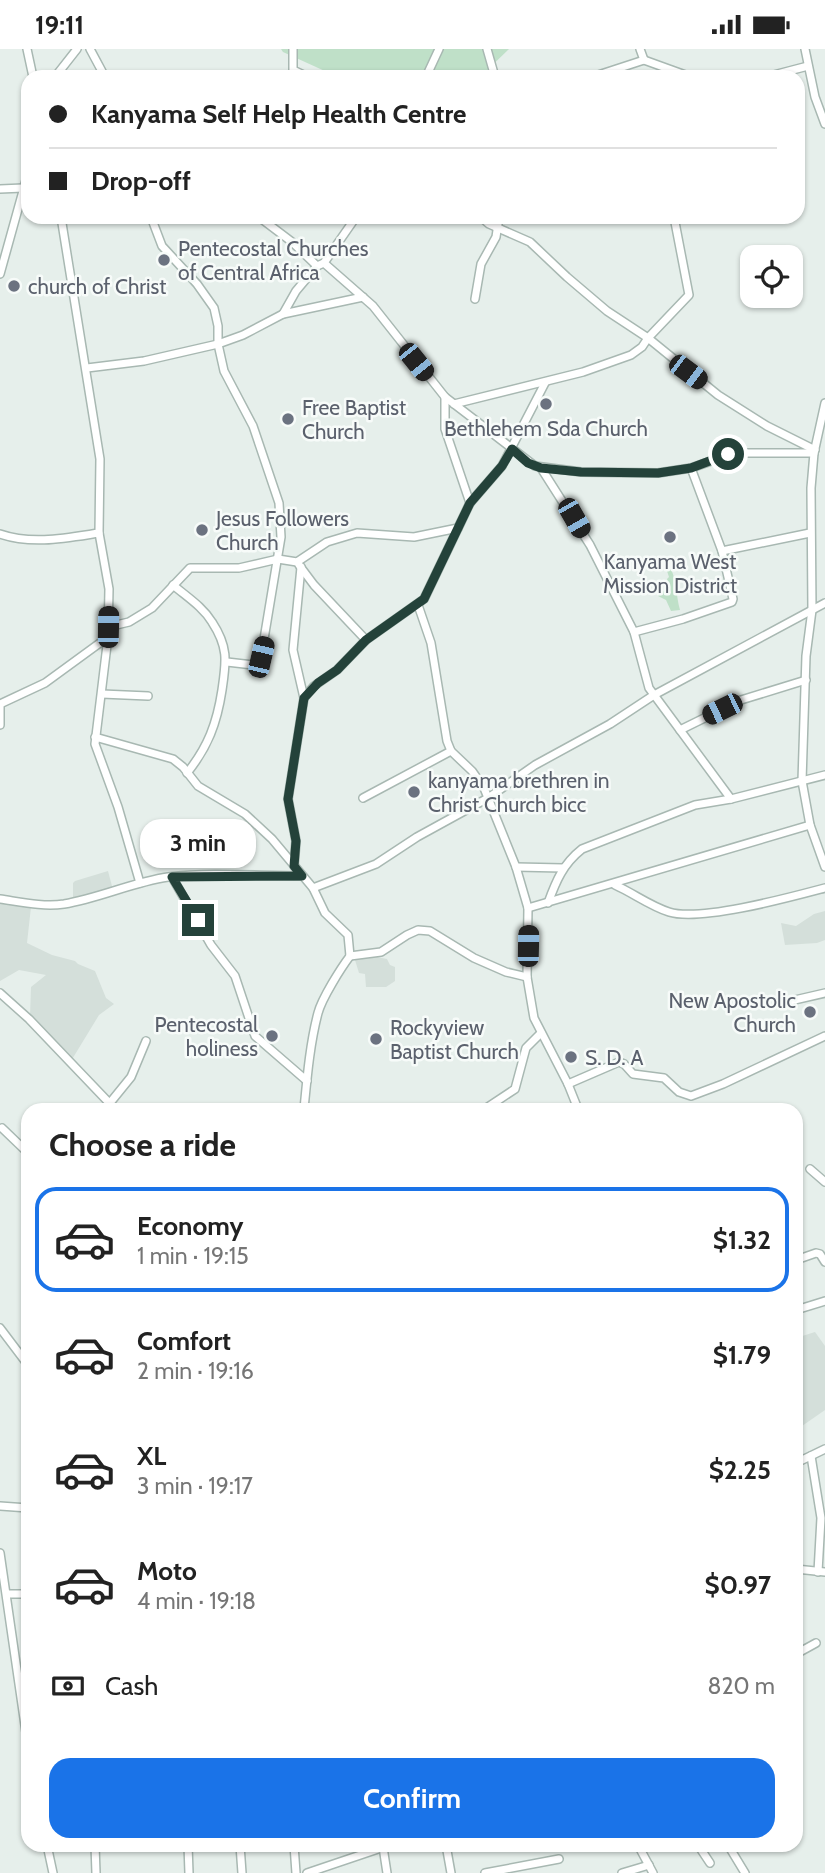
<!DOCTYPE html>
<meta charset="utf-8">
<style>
:root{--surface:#fff;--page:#f6f6f6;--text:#222;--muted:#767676;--line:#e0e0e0;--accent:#1a73e8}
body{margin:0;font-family:Cabin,sans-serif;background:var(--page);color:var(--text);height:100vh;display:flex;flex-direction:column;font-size:26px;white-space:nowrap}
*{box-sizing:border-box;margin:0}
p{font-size:23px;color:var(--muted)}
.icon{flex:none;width:38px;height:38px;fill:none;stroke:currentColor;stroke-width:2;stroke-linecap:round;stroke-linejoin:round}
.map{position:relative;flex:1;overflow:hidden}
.panel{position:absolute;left:21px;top:1054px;width:782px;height:749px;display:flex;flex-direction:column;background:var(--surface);border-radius:21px;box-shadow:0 2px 5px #0004}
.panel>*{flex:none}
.guide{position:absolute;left:21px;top:21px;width:784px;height:154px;border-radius:21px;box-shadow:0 2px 5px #0004;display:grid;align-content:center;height:154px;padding:0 28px;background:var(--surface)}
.fabs{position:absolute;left:740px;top:196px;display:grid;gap:14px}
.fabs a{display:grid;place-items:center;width:63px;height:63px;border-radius:14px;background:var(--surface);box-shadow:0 2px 5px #0004;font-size:35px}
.end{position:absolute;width:32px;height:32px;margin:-16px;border:9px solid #24423a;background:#fff;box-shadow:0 0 0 4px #fff}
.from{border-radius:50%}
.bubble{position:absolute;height:49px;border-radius:21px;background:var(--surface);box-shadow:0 2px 5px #0004;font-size:23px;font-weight:700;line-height:49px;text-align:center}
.car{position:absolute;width:21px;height:42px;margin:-21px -10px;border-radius:9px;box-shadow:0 0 5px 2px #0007;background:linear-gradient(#222 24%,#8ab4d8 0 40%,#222 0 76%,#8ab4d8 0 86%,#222 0)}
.guide b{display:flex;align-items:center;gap:24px;height:66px;font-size:26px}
.guide b+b{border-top:2px solid var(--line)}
.guide i{width:18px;height:18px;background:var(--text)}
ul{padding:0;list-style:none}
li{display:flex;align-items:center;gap:21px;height:105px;margin:0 14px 10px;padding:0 14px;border:4px solid transparent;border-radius:21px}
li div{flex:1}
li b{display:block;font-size:26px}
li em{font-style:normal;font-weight:700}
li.on{border-color:var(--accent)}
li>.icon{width:63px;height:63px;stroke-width:1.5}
h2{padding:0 28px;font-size:32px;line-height:84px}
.pay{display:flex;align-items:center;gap:18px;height:77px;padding:0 28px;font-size:26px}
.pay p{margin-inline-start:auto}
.button{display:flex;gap:14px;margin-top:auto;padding:14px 28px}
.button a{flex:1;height:80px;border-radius:21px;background:var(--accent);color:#fff;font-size:28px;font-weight:700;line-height:80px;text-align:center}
.status{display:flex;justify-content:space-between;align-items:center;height:49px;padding:0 35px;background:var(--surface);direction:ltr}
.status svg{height:19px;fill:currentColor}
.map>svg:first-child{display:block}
.built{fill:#d4dfda}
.green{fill:#bfe0c8}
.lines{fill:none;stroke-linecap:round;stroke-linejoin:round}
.minor-casing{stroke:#a8b8b2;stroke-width:10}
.minor{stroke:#fff;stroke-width:7}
.route{stroke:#24423a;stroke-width:9}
.worship-dot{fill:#6b7280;stroke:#f7fbf9;stroke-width:2.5}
.labels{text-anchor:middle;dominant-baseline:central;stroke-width:5;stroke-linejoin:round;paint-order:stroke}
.worship-label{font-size:21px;fill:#5b616d;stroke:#f7fbf9;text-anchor:start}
</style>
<div class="status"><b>19:11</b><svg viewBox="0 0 49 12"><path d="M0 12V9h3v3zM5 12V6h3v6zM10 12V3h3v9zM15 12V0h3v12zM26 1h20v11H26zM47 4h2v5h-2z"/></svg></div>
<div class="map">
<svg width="825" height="1824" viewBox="0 0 825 1824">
<rect width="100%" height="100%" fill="#e6efeb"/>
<g class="built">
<path d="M108,822l5,19 -40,10v-17l2,-2z"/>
<path d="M0,853l31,5 -4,36 25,12 23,6 3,3 17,7 11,27 8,6 -15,11 -28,46 -41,-45 1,-29 15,-12 -27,-5 -19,11z"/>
<path d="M825,862v29l-8,3 -32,2 -4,-22 15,3 18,-12z"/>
<path d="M377,908l10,2 3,6 5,2v14l-9,6h-20l-1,-13 -6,-1 -4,-13z"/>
<path d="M815,1283l10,14v64l-23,16 -6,-11v-77z"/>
</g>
<g class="green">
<path d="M281,0h228l-29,28h-142l-55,-25z"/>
<path d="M671,520c6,13 5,27 9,41l-9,1 -5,-11 -8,-4 4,-5 9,2 -4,-14 2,-2 -2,-6z"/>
</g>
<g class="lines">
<g class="minor-casing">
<g id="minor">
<path d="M27,0l6,28"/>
<path d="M90,0l15,28"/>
<path d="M293,0v21l15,7"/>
<path d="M487,0l8,28"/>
<path d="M640,0l4,11"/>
<path d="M805,0l10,48 10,27"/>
<path d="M55,28l22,-28"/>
<path d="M426,28l13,-28"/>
<path d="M592,28l52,-17 47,17"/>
<path d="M766,28l42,-11"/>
<path d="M0,140l23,-1"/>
<path d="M61,168l39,242 -1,74 10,56 -1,48 -13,107 23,63 22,76"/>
<path d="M151,168l11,29 35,38 17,24 4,18v18l6,27 29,55 26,77 2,34 -20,120 -3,7 -5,1 -26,-3"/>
<path d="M259,168l33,25 25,24 7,-3 49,43 72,91 90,69 46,6 77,1 33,-5 43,-15h80"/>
<path d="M481,168l8,7 41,18 37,35 40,34 41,27 70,57 49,31 48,24"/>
<path d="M324,214l32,-46"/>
<path d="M0,225l28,-101"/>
<path d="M475,250l6,-35 15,-27 3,-20"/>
<path d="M283,265l80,-17"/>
<path d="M87,319l57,-7 74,-17 25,-9 40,-21 13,-23 21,-25"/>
<path d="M445,348v32l25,74"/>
<path d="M825,354l-11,50 -3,35 1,122 -6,46 -4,125 8,44 15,42"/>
<path d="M454,355l129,-32 48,-17 11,-8 6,-9 41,-43 -15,-78"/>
<path d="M541,419l49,77 44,87 15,56 82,111"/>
<path d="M691,419l31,83 88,-18"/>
<path d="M0,485c32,11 66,4 99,-1"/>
<path d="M299,516l15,20 52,55"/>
<path d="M173,536c14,12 30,22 39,37 17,26 14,40 10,68 -5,33 -14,57 -35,83"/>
<path d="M418,556l13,38 16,98 4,10 21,20 12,17 32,79 12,41 -1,69 7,41 34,66 10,25"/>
<path d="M108,578l21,-5 23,-14 38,-40h49l39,-9 19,3 30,-20 30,-9 57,4 44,-9"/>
<path d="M634,583l49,-13 49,-17 1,-3 -11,-48"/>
<path d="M102,645l46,2"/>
<path d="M304,649l10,-12 23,-16 29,-30 58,-41 46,-96 32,-37 43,-83"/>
<path d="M0,655l45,-21 63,-46"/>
<path d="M0,656v20"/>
<path d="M680,681l61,-30 65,-20"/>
<path d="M95,688l78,22 10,8 15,19 47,28 27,25 41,49 12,25 23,22 2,21c-9,12 -28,42 -32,57 -8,30 -11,65 -14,96"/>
<path d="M363,749l88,-47"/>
<path d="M294,817l2,-25 -8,-42 16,-101 -11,-48 8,-83"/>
<path d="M516,818l47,1"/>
<path d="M172,828l39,68 24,31 20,60 52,45"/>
<path d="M615,836c18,8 35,21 54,27 31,10 122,-15 156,-24"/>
<path d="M313,839l63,-24 41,-27 71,-39 47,-33 75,-41 44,-29 171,-92"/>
<path d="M0,850c21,3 43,8 64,5 36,-6 69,-22 104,-27 44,-5 90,-1 134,-1"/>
<path d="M548,854c8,-22 15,-39 34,-54l113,-44 36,-6 94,-24"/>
<path d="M528,859l282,-83"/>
<path d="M350,907l31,-4 26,-17 11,-5 12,1 44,27 32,14 21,5"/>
<path d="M0,944l29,26 86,90"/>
<path d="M786,953l39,-9"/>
<path d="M568,1035l51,-22 5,2 9,10 31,4 15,14 12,4 32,-12 102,-48"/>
<path d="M105,1060l26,-32 15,-36"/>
<path d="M485,1060l30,-20 11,-41 15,-15"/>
<path d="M2,1079l26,25"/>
<path d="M810,1120l15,13"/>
<path d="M796,1211l20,-7 4,1 5,8"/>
<path d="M796,1261l29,-9"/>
<path d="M0,1279l28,37"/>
<path d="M811,1407l10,62 -3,54"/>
<path d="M796,1414l29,-14"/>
<path d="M0,1457l28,2"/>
<path d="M0,1504l28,193"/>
<path d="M796,1520l29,3"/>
<path d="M7,1545h21"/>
<path d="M796,1605l20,-11"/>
<path d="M47,1796l6,28"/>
<path d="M95,1796l1,28"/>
<path d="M188,1796l1,28"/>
<path d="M240,1796l2,28"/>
<path d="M294,1796l2,28"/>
<path d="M446,1796l5,28"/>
<path d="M638,1796l15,28"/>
<path d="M698,1796l12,18"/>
<path d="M728,1796l17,28"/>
<path d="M383,1798l4,26"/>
<path d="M307,1824l83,-28"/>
<path d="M485,1824l74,-14"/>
<path d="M622,1824l27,-8"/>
</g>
</g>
<use href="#minor" class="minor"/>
</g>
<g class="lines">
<path class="route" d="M198,871l-26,-43 130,-1 -8,-10 2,-25 -8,-42 16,-101 14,-15 19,-13 29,-30 58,-41 46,-96 32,-37 10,-17 16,14 13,5 40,4 77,1 33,-5 37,-14"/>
</g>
<g class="worship-dot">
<circle cx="164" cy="211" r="7"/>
<circle cx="14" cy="237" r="7"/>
<circle cx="546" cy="355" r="7"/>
<circle cx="288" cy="370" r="7"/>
<circle cx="202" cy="481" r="7"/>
<circle cx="670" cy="488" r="7"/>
<circle cx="414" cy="743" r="7"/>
<circle cx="810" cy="963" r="7"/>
<circle cx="272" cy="987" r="7"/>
<circle cx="376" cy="990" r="7"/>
<circle cx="571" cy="1008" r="7"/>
</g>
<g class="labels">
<g class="worship-label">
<text x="178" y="199">Pentecostal Churches<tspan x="178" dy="24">of Central Africa</tspan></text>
<text x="28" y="237">church of Christ</text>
<text x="302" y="358">Free Baptist<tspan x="302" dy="24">Church</tspan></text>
<text x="546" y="379" text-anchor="middle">Bethlehem Sda Church</text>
<text x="216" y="469">Jesus Followers<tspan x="216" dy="24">Church</tspan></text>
<text x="670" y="512" text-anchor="middle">Kanyama West<tspan x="670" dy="24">Mission District</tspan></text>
<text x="428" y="731">kanyama brethren in<tspan x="428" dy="24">Christ Church bicc</tspan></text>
<text x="796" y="951" text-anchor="end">New Apostolic<tspan x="796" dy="24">Church</tspan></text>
<text x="258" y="975" text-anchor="end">Pentecostal<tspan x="258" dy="24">holiness</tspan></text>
<text x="390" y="978">Rockyview<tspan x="390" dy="24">Baptist Church</tspan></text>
<text x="585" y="1008">S. D. A</text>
</g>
</g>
</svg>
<div class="fabs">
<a><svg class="icon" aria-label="locate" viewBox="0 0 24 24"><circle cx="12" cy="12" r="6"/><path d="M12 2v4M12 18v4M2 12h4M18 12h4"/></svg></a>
</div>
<i class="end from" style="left:728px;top:405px"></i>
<i class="end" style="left:198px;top:871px"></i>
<div class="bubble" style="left:140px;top:770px;width:116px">3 min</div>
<i class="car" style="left:416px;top:313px;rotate:141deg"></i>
<i class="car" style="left:688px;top:323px;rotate:127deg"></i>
<i class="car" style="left:574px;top:469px;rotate:150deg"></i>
<i class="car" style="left:108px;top:578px;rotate:1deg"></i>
<i class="car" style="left:261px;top:608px;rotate:13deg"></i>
<i class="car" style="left:722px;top:660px;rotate:244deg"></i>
<i class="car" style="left:528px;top:897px;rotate:1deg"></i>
<div class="guide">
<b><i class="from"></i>Kanyama Self Help Health Centre</b>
<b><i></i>Drop-off</b>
</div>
<section class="panel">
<h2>Choose a ride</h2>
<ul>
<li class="on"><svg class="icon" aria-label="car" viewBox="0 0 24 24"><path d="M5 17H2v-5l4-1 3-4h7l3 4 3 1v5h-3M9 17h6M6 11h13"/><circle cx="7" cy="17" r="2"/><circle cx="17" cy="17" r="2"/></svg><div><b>Economy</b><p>1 min · 19:15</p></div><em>$1.32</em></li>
<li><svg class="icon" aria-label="car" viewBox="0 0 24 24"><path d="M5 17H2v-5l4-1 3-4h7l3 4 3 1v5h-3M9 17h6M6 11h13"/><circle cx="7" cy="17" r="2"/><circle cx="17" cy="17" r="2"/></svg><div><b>Comfort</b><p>2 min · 19:16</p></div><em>$1.79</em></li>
<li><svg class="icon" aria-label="car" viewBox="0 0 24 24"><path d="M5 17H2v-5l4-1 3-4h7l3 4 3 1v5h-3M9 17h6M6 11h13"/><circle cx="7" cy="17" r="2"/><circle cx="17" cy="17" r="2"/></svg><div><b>XL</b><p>3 min · 19:17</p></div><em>$2.25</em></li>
<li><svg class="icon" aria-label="car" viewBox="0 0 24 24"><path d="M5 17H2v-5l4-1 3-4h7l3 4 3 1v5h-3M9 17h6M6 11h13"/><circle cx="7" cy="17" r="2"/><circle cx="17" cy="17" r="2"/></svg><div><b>Moto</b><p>4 min · 19:18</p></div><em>$0.97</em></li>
</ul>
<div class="pay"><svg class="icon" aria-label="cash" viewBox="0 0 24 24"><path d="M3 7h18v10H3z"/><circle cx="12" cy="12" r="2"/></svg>Cash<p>820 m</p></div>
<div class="button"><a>Confirm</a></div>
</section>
</div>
